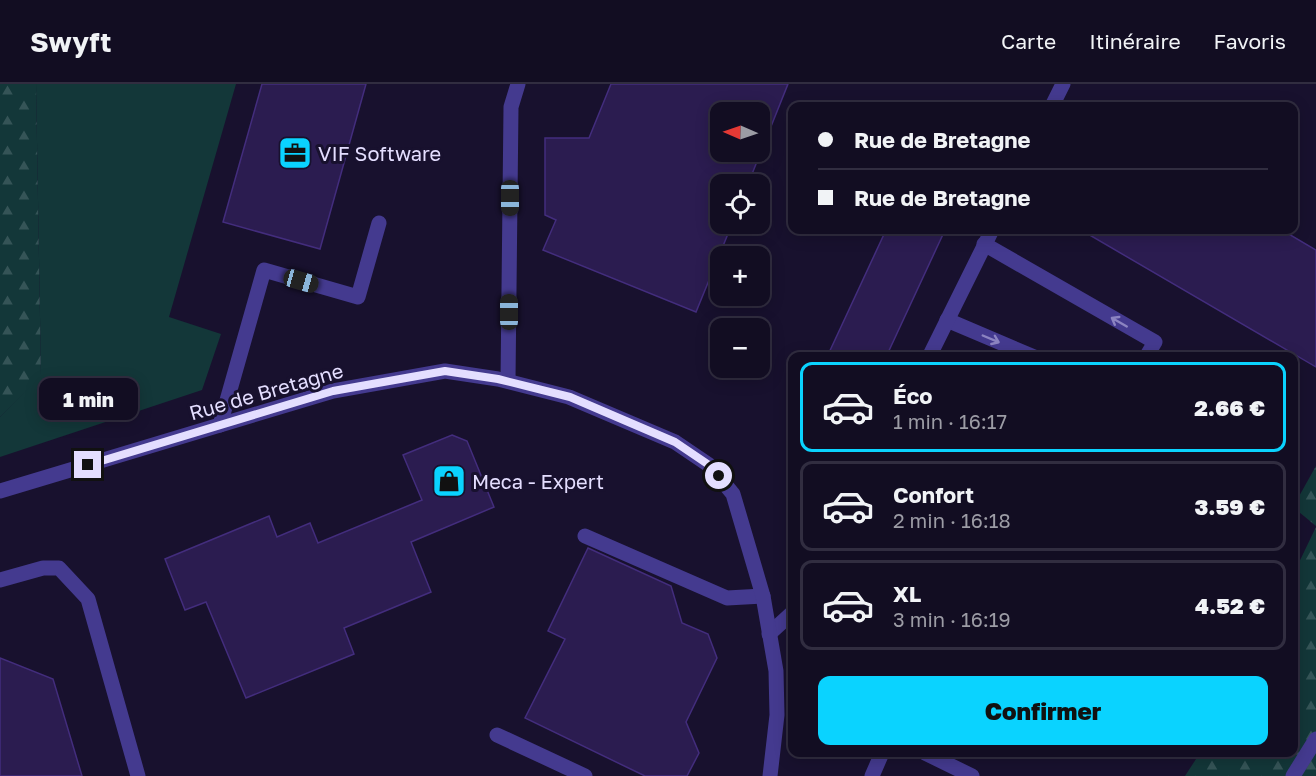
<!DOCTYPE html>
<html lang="fr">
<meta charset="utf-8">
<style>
:root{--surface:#120d22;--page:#1b162a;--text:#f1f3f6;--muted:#9c9ca5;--line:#312d40;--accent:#0ad3ff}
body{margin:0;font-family:"Golos Text",sans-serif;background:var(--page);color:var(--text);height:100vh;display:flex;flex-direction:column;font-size:22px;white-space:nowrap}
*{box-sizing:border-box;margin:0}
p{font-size:20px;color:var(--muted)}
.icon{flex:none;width:33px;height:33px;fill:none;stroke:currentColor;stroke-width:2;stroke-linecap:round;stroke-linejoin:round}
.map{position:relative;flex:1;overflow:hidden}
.drawer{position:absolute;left:788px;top:268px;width:510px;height:405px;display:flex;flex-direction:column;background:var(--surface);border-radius:12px;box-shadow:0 3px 15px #0003,0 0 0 2px var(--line)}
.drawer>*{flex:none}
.banner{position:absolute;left:788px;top:18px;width:510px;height:132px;border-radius:12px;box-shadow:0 3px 15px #0003,0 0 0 2px var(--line);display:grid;align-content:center;height:132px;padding:0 30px;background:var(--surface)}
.needle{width:39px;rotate:272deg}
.buttons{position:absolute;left:710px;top:18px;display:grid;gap:12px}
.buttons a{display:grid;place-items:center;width:60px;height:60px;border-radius:12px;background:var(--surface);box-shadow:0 3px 15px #0003,0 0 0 2px var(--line);font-size:30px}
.end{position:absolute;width:27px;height:27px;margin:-14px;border:8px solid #e4deff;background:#111;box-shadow:0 0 0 3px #111}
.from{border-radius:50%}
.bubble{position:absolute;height:42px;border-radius:12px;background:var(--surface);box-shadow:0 3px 15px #0003,0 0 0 2px var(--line);font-size:20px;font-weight:800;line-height:42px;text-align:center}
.car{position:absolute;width:18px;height:36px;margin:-18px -9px;border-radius:8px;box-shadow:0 0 4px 2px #0007;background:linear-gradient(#222 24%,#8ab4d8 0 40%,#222 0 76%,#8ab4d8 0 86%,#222 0)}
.banner b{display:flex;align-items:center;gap:21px;height:57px;font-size:22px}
.banner b+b{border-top:2px solid var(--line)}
.banner i{width:15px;height:15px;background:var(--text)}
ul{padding:10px 0 0;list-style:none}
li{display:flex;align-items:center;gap:18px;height:90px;margin:0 12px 9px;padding:0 18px;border:3px solid var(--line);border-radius:12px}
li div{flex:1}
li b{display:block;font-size:22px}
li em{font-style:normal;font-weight:800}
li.selected{border-color:var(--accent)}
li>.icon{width:54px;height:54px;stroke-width:1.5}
.action{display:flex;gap:12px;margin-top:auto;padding:12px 30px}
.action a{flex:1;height:69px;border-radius:12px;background:var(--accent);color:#111;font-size:24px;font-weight:800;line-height:69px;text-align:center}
header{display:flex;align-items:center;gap:36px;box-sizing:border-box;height:84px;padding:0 30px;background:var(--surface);border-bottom:2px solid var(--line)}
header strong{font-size:28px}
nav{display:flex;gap:33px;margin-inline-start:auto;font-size:21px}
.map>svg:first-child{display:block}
.green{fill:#133739}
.forest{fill:url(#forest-firs)}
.building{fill:#2b1c50;stroke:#432d7d;stroke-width:1.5;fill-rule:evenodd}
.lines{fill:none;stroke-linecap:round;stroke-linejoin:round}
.service{stroke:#443a8f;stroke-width:15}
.minor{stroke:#443a8f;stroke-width:15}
.oneway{stroke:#8c84c1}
.route{stroke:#e4deff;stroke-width:8}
.labels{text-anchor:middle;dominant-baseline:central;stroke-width:6;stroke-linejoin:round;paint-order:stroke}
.poi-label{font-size:20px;fill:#e4deff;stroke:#18112e;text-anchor:start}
.street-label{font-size:20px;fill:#e4deff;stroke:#18112e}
</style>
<header>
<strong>Swyft</strong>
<nav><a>Carte</a><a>Itinéraire</a><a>Favoris</a></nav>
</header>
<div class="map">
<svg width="1316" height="692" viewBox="0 0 1316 692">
<defs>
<pattern id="forest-firs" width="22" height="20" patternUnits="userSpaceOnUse" patternTransform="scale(1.5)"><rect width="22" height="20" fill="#133739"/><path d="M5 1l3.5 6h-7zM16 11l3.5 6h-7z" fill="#355457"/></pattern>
</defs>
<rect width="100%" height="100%" fill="#18112e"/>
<path class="green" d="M36,0h200l-67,233 52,17 -19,56 -202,67v-40l41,-42z"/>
<g class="forest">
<path d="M0,0h36l5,292 -41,41z"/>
<path d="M1316,382v60l-23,-19z"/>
<path d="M1316,443v249h-131l15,-23h93v-178z"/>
</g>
<g class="building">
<path d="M262,0h104l-46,165 -97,-27z"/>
<path d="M611,0h177l-40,100h-28v40h12l-36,88 -153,-62 13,-30 -11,-5v-77h44zM720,28h39v40h-39z"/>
<path d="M886,146h59l-59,127h-59z"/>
<path d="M1081,146h201l34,20v117z"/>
<path d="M452,351l15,6 27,66 -83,35 20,50 -87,36 10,26 -108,44 -40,-96 -21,8 -20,-51 104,-43 8,21 33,-14 8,20 104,-43 -19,-45z"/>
<path d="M588,464l83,38 11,37 26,11 9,24 -31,64 13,31 -12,23h-42l-120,-58 40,-79 -17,-8z"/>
<path d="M0,574l53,21 29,97h-82z"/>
</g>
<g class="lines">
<g class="service">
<path d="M1052,22l11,-22"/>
<path d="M984,160l171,98 -9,15"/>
<path d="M947,236l87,37"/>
<path d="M929,273l63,-127"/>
<path d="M508,297l3,-274 7,-23"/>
<path d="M220,341l44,-155 94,27 21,-74"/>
<path d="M585,452l142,62 36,-2"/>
<path d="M0,496l43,-12h16l29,31 50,177"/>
<path d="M769,550l23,-21"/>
<path d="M497,651l88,41"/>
<path d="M925,669l47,23"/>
<path d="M872,692l10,-23"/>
</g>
<g class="minor">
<path d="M0,407l333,-100 112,-20 53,8 71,18 106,45 34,23 24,29 30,102 13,75 1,44 -7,61"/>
<path d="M1293,692l23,-37"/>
</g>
</g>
<defs><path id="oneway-shaft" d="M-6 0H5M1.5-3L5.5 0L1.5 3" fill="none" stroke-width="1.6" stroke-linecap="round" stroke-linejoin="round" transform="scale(1.5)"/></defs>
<g class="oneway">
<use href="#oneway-shaft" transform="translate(1119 238) rotate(-150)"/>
<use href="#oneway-shaft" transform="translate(991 255) rotate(23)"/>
</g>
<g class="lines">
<path class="route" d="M88,381l245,-74 112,-20 53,8 72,18 105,45 34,23 10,11"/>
</g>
<defs>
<g id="office-square" transform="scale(1.725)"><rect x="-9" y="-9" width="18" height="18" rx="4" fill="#0ad3ff" stroke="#18112e"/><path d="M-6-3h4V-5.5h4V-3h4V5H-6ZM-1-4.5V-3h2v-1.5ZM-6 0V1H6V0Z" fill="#111"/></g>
<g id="shop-square" transform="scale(1.725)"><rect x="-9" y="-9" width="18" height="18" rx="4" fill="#0ad3ff" stroke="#18112e"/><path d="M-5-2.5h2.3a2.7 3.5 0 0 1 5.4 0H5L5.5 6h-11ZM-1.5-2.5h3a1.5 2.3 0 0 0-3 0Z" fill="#111"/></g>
</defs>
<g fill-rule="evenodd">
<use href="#office-square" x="295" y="69"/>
<use href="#shop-square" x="449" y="397"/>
</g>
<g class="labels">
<g class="poi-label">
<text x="318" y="69">VIF Software</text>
<text x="472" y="397">Meca - Expert</text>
</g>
<g class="street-label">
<text transform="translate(266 307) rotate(-16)">Rue de Bretagne</text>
</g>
</g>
</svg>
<div class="buttons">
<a><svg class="needle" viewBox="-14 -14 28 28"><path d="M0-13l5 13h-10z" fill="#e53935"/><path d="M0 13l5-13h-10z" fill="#9c9ca5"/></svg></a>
<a><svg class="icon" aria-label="locate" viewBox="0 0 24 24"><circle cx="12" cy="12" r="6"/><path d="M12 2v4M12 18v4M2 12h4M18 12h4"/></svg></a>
<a>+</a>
<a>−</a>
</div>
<i class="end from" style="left:719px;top:392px"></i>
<i class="end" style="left:88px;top:381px"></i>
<div class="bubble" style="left:39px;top:294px;width:99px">1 min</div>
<i class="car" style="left:510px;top:114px;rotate:180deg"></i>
<i class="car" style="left:301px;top:197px;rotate:106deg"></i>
<i class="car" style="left:509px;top:228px;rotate:0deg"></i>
<div class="banner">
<b><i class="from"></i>Rue de Bretagne</b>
<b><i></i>Rue de Bretagne</b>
</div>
<section class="drawer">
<ul>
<li class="selected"><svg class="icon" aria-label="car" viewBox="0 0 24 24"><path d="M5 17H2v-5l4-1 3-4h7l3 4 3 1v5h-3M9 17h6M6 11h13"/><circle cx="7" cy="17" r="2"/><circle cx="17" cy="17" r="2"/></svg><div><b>Éco</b><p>1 min · 16:17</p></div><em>2.66 €</em></li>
<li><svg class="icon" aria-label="car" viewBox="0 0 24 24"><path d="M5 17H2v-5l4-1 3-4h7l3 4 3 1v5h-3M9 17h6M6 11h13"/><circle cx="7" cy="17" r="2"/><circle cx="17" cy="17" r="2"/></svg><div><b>Confort</b><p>2 min · 16:18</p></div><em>3.59 €</em></li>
<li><svg class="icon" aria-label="car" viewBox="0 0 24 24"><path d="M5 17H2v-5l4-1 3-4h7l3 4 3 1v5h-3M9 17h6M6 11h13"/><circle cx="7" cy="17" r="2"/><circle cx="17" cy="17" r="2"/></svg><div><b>XL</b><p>3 min · 16:19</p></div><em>4.52 €</em></li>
</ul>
<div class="action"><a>Confirmer</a></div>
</section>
</div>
